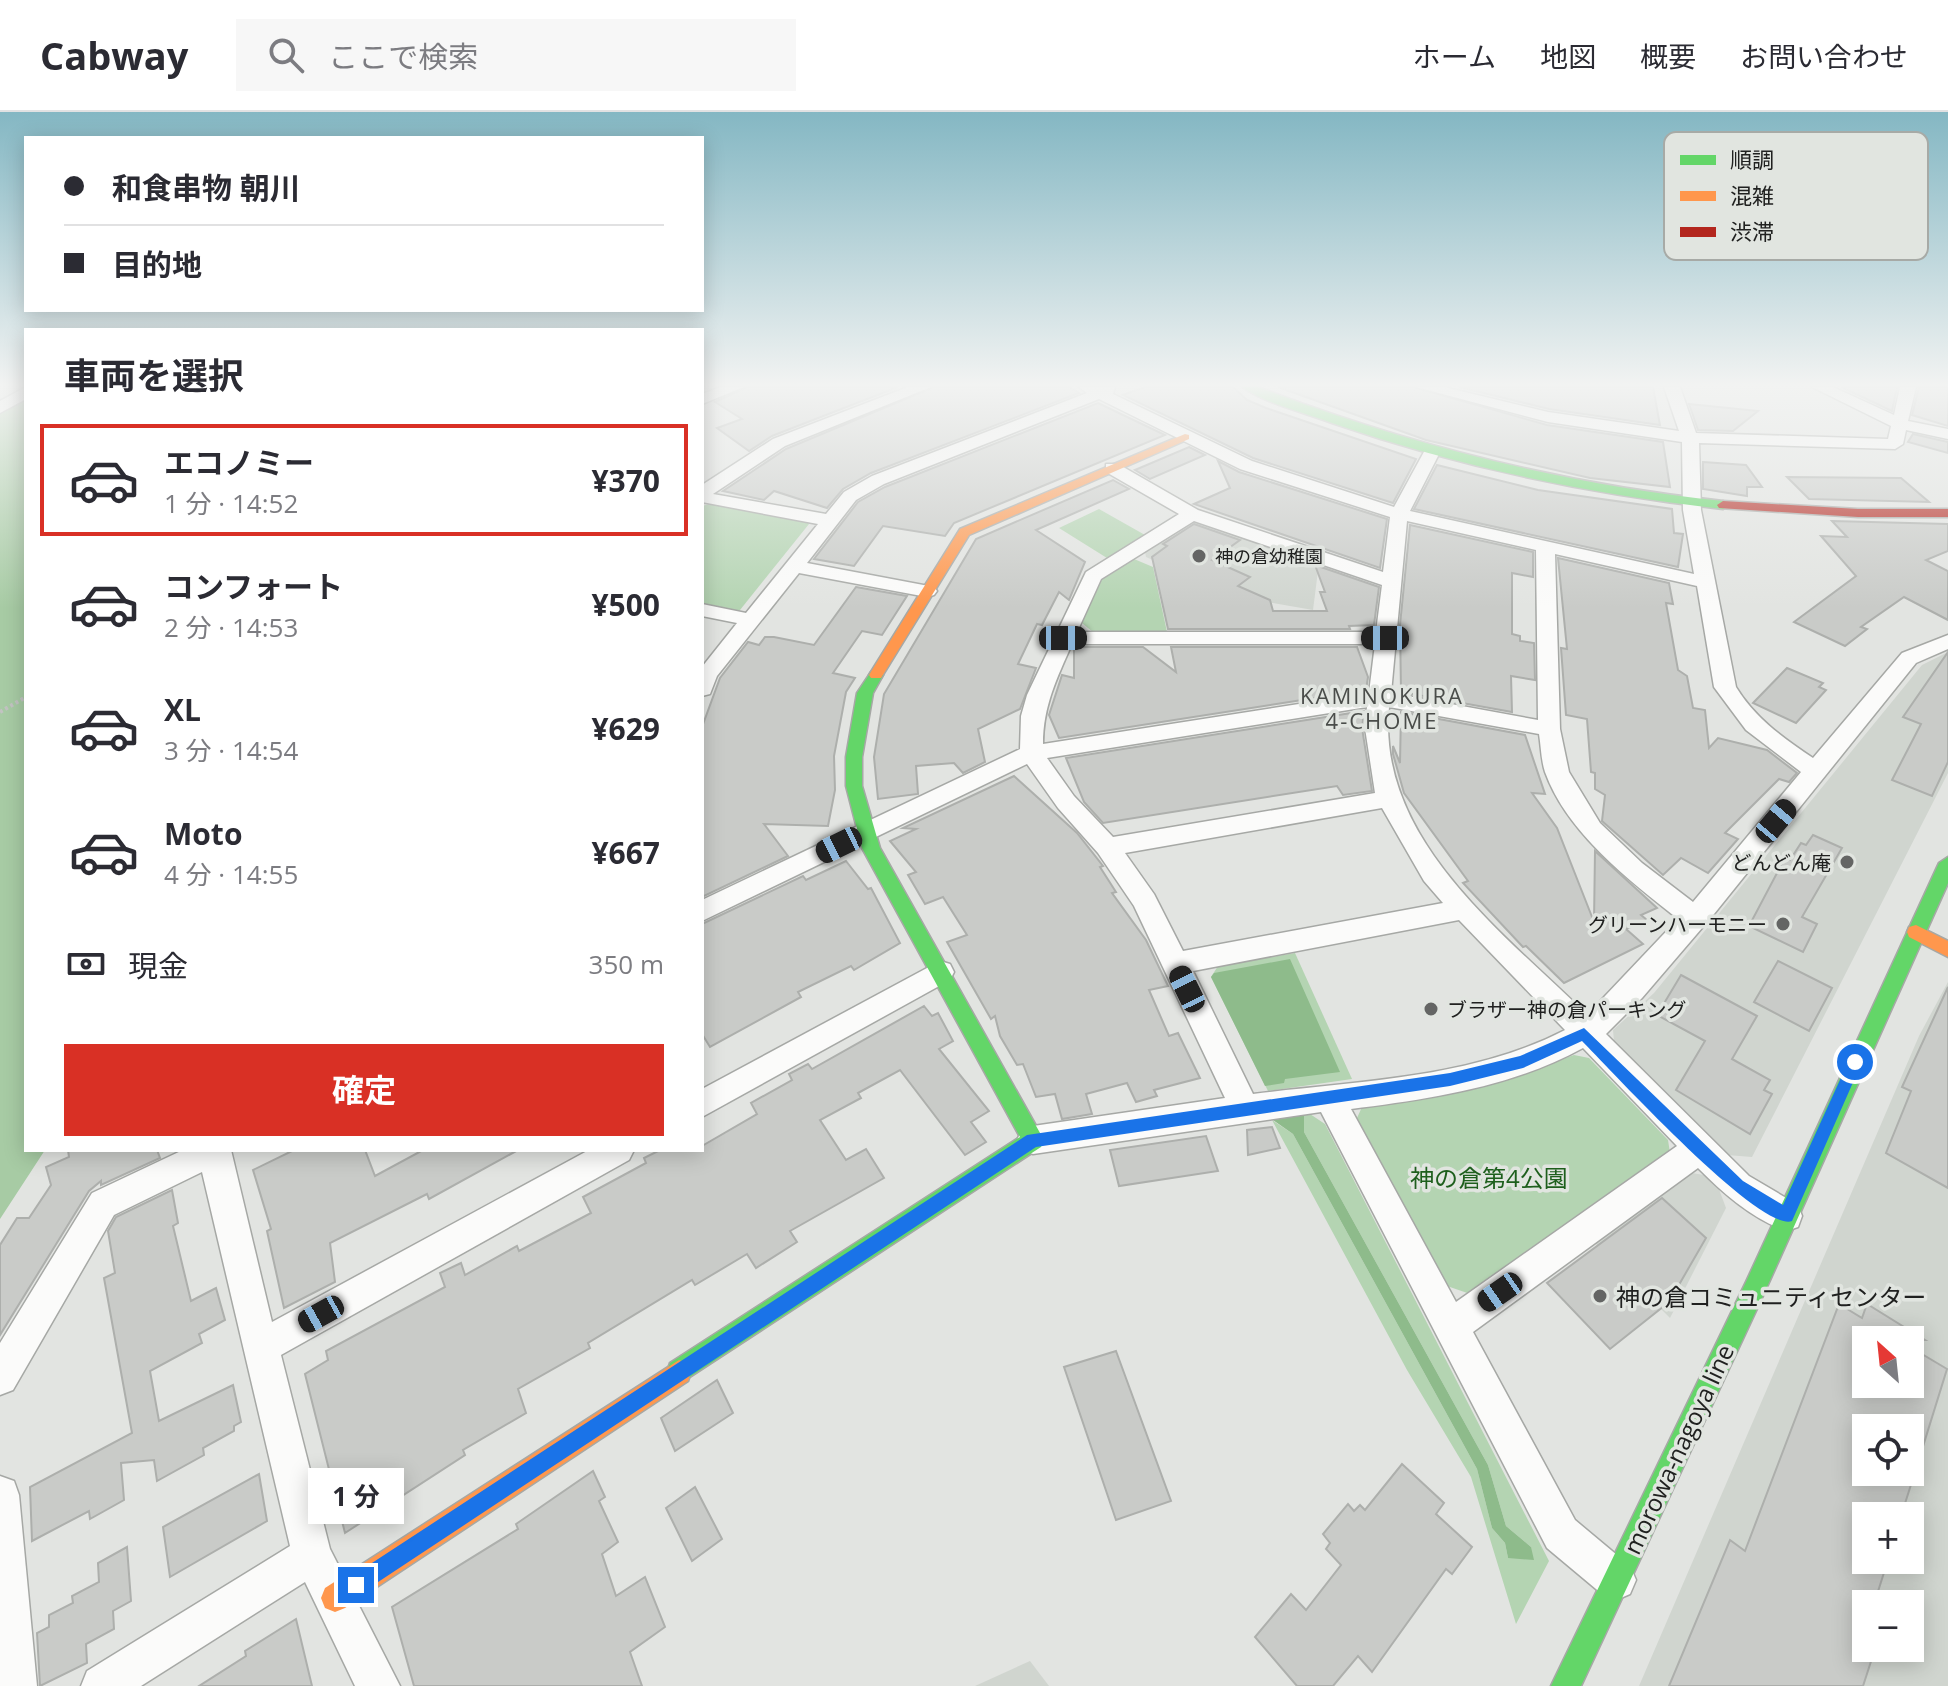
<!DOCTYPE html>
<html lang="ja">
<meta charset="utf-8">
<style>
:root{--surface:#fff;--page:#f7f7f7;--text:#2b2b33;--muted:#7c7c81;--line:#e1e1e2;--accent:#d93025}
body{margin:0;font-family:"Open Sans","Noto Sans JP",sans-serif;background:var(--page);color:var(--text);height:100vh;display:flex;flex-direction:column;font-size:30px;white-space:nowrap}
*{box-sizing:border-box;margin:0}
p{font-size:26px;color:var(--muted)}
.icon{flex:none;width:44px;height:44px;fill:none;stroke:currentColor;stroke-width:2;stroke-linecap:round;stroke-linejoin:round}
.map{position:relative;flex:1;overflow:hidden}
.sheet{position:absolute;left:24px;top:216px;width:680px;height:824px;display:flex;flex-direction:column;background:var(--surface);border-radius:0px;box-shadow:0 4px 20px #0003}
.sheet>*{flex:none}
.guide{position:absolute;left:24px;top:24px;width:680px;height:176px;border-radius:0px;box-shadow:0 4px 20px #0003;display:grid;align-content:center;height:176px;padding:0 40px;background:var(--surface)}
.needle{width:52px;rotate:333deg}
.controls{position:absolute;left:1852px;top:1214px;display:grid;gap:16px}
.controls a{display:grid;place-items:center;width:72px;height:72px;border-radius:0px;background:var(--surface);box-shadow:0 4px 20px #0003;font-size:40px}
.end{position:absolute;width:36px;height:36px;margin:-18px;border:10px solid #1a73e8;background:#fff;box-shadow:0 0 0 4px #fff}
.from{border-radius:50%}
.bubble{position:absolute;height:56px;border-radius:0px;background:var(--surface);box-shadow:0 4px 20px #0003;font-size:26px;font-weight:700;line-height:56px;text-align:center}
.car{position:absolute;width:24px;height:48px;margin:-24px -12px;border-radius:10px;box-shadow:0 0 6px 2px #0007;background:linear-gradient(#222 24%,#8ab4d8 0 40%,#222 0 76%,#8ab4d8 0 86%,#222 0)}
.guide b{display:flex;align-items:center;gap:28px;height:76px;font-size:30px}
.guide b+b{border-top:2px solid var(--line)}
.guide i{width:20px;height:20px;background:var(--text)}
ul{padding:0;list-style:none}
li{display:flex;align-items:center;gap:24px;height:112px;margin:0 16px 12px;padding:0 24px;border:4px solid transparent;border-radius:0px}
li div{flex:1}
li b{display:block;font-size:30px}
li em{font-style:normal;font-weight:700}
li.current{border-color:var(--accent)}
li>.icon{width:72px;height:72px;stroke-width:1.5}
h2{padding:0 40px;font-size:36px;line-height:96px}
.pay{display:flex;align-items:center;gap:20px;height:88px;padding:0 40px;font-size:30px}
.pay p{margin-inline-start:auto}
.button{display:flex;gap:16px;margin-top:auto;padding:16px 40px}
.button a{flex:1;height:92px;border-radius:0px;background:var(--accent);color:#fff;font-size:32px;font-weight:700;line-height:92px;text-align:center}
header{display:flex;align-items:center;gap:48px;box-sizing:border-box;height:112px;padding:0 40px;background:var(--surface);border-bottom:2px solid var(--line)}
header strong{font-size:38px}
nav{display:flex;gap:44px;margin-inline-start:auto;font-size:28px}
.search{width:560px;height:72px;background:var(--page);display:flex;align-items:center;gap:20px;box-sizing:border-box;padding:0 28px;border-radius:0px;color:var(--muted);font-size:30px}
.map>svg:first-child{display:block}
.built{fill:#d0d5cf;fill-rule:evenodd}
.green{fill:#b4d4b2}
.forest{fill:#a7cba4}
.water{fill:#8ebb8b}
.building{fill:#c9cbc8;stroke:#adafac;stroke-width:2}
.lines{fill:none;stroke-linecap:round;stroke-linejoin:round}
.street-casing{stroke:#a6a8a5;stroke-width:3}
.fast-casing{stroke:#a6a8a5;stroke-width:3}
.slow-casing{stroke:#a6a8a5;stroke-width:3}
.jam-casing{stroke:#a6a8a5;stroke-width:3}
.path{stroke:#c2c3c2;stroke-width:4;stroke-dasharray:3 3;stroke-linecap:butt}
.street{fill:#fbfbfa;fill-rule:evenodd}
.fast{fill:#63d668;fill-rule:evenodd}
.slow{fill:#ff974d;fill-rule:evenodd}
.jam{fill:#b3261e;fill-rule:evenodd}
.route{fill:#1a73e8}
.poi-dot{fill:#646564;stroke:#e1e5e0;stroke-width:3}
.labels{text-anchor:middle;dominant-baseline:central;stroke-width:7;stroke-linejoin:round;paint-order:stroke}
.far-poi-label{font-size:18px;fill:#202120;stroke:#e1e5e0;text-anchor:start}
.poi-label{font-size:20px;fill:#202120;stroke:#e1e5e0;text-anchor:end}
.neighbourhood-label{font-size:22px;letter-spacing:2px;fill:#4a4d4a;stroke:#e1e5e0}
.near-park-label{font-size:24px;fill:#1e5f1d;stroke:#e1e5e0}
.near-poi-label{font-size:24px;fill:#202120;stroke:#e1e5e0;text-anchor:start}
.near-street-label{font-size:24px;fill:#202120;stroke:#e1e5e0}
.key{fill:#e1e5e0;stroke:#a7aaa6;stroke-width:2}
.key-label{font-size:22px;fill:#202120}
</style>
<header>
<strong>Cabway</strong>
<div class="search"><svg class="icon" aria-label="search" viewBox="0 0 24 24"><circle cx="10" cy="10" r="6"/><path d="M15 15l6 6"/></svg>ここで検索</div>
<nav><a>ホーム</a><a>地図</a><a>概要</a><a>お問い合わせ</a></nav>
</header>
<div class="map">
<svg width="1948" height="1574" viewBox="0 0 1948 1574">
<rect width="100%" height="100%" fill="#e2e4e1"/>
<g class="built">
<path d="M1191,410h9l119,41 -6,47 -81,-14 -86,-39 -1,-5z"/>
<path d="M1948,540v121l-196,384 -25,-2 -113,-114 -1,-11 41,-37 268,-328z"/>
<path d="M1948,870v704h-309l280,-650zM1866,1228h44v44h-44zM1866,1316h44v44h-44zM1866,1404h44v44h-44zM1866,1492h44v44h-44z"/>
<path d="M1686,1060l18,3 13,9 9,24 -56,110 -77,-77z"/>
<path d="M1030,1549l19,25h-74z"/>
</g>
<g class="green">
<path d="M710,392l96,16 3,4 -69,86 -9,2 -29,-5v-101z"/>
<path d="M1099,397l46,26 -38,23 -48,-30z"/>
<path d="M1134,447l19,8 14,65 -73,1 -12,-10 19,-43z"/>
<path d="M1295,841l57,126 -84,12 -57,-114 7,-11z"/>
<path d="M1574,943l15,3 79,82 2,13 -194,143 -29,-10 -90,-168 5,-11 135,-25z"/>
<path d="M1310,1002l15,10 224,437 -33,63 -45,-147 -64,-107 -135,-250 21,14 184,335 15,59 13,15 3,15 23,-11 -25,-21 -18,-61 -184,-333v-17z"/>
</g>
<path class="forest" d="M26,285v753h19l-45,69v-806z"/>
<g class="water">
<path d="M1290,847l50,113 -55,7 -1,4 -19,3 -54,-109 3,-4z"/>
<path d="M1304,1003v17l184,333 18,61 25,21 3,13 -26,-2 -3,-15 -13,-15 -15,-59 -184,-335 -20,-14z"/>
</g>
<g class="building">
<path d="M747,275h151l-126,49 -23,15 -32,-23 25,-9 -27,-17z"/>
<path d="M934,275h135l10,6 -208,80 -28,16 -16,19 -53,-17 -10,9 -41,-9 63,-42z"/>
<path d="M1145,275h88l14,13 19,8 150,51 -23,44 -140,-45 -130,-63z"/>
<path d="M1278,275h135l134,38 116,17 7,45 -80,-9 -164,-38z"/>
<path d="M1459,275h194l7,38 -111,-16z"/>
<path d="M1841,275h56l-5,24z"/>
<path d="M1919,275h29v39l-36,-11z"/>
<path d="M1098,291l67,32 -211,88 -9,13 -62,-10 -29,40 -40,-7 44,-57 27,-15z"/>
<path d="M1689,292l69,7 -25,20 -35,-1z"/>
<path d="M1913,322l35,8v11l-40,-11z"/>
<path d="M1189,335l16,8 -55,24 -15,-9z"/>
<path d="M1218,349l21,11 148,47 -7,49 -186,-64 36,-16z"/>
<path d="M1703,350l43,3 16,22h-15v9l-44,-7z"/>
<path d="M1437,353l101,25 134,19 2,24 9,1 -5,33 -264,-58z"/>
<path d="M1787,365l114,1 28,24 -120,-3z"/>
<path d="M1113,368l16,9 -93,41 49,32 -16,38 -10,-8 -17,33 -5,-1 -19,40 18,4 -16,41 -42,20 7,33 -22,11 -9,-10 -38,3 2,28 -40,5 -4,-42 10,-63 92,-155z"/>
<path d="M1832,409l116,3v27l-22,9 22,11v49l-44,-23 -43,30 6,2 -22,17 -51,-24 62,-46 -35,-40 26,1z"/>
<path d="M1194,412l46,16 -28,20 38,17 -12,9 32,14 3,11h54l-7,-19h5l-10,-27 64,22 -5,38 -25,1 1,3h-182l-16,-72 15,-11 -4,-2z"/>
<path d="M1410,413l123,27v25l-21,-4v61l8,2v5l14,2 1,37 -24,-4 1,36 -111,-20 -1,-67z"/>
<path d="M1558,446l111,25 4,21 -7,-1 12,67 9,6 6,32 12,2 4,38 9,-10 49,12 30,23 -8,9 -10,-3 -54,54 13,6 -30,34 -27,-15 -18,17 -61,-54 3,-26 -10,-6v-16l-4,-1 -4,-53 -21,-4 -5,-67 6,1z"/>
<path d="M856,475l51,9 -25,39 -20,-4 -29,42 22,5 -9,14 -12,64 1,34 -7,36 -64,-2 24,32 -86,41v-170l18,-49 28,-36 11,3 6,-8h9l40,8z"/>
<path d="M1074,535h69l33,25 -5,-25h186l11,30 -2,13 -307,48 -10,-23 13,-40 12,3z"/>
<path d="M1948,540v110l-16,34 -40,-16 29,-56 -18,-7z"/>
<path d="M1787,556l36,15 -4,4 7,3 -30,33 -43,-20z"/>
<path d="M1364,599l-2,17 10,63 -29,4 -6,-9 -234,37 -19,-21 -18,-44z"/>
<path d="M1401,600l124,23 20,59 -13,-1 25,35 37,94 1,-71 62,57 -16,7 6,5 -21,9 17,15 -79,39 -38,-37 -3,1 -60,-64 5,-2 -64,-88 -11,-39v-8l7,17z"/>
<path d="M1014,664l63,57 26,33 -3,1 16,25 -4,1 34,47 22,46 -19,4 20,46 9,-3 22,45 -46,12 3,6 -21,6 -9,-19 -41,11 6,20 -30,5 -7,-25 -19,3 -13,-33 -6,1 -17,-29 -5,-20 -4,3 -44,-77 20,-7 -24,-38 -18,7 -17,-29 8,-3 -26,-31 26,-12 -13,-1z"/>
<path d="M1813,723l29,13 -40,69 15,7 -14,28 -54,-26 36,-68 5,2 11,-17 5,2z"/>
<path d="M846,749l22,28 3,-1 29,55 -46,27 -3,-4 -53,26 3,5 -91,50 -8,-13v-110l101,-48 3,4z"/>
<path d="M1778,849l54,27 -23,43 -55,-29z"/>
<path d="M1681,863l76,41 -25,43 38,21 -6,10 8,4 -22,40 -74,-44 29,-49 -48,-26z"/>
<path d="M1948,875v201l-62,-35 25,-62 -9,-4z"/>
<path d="M924,894l8,10 6,-3 15,28 -14,8 50,62 -18,11 15,20 -21,13 -65,-85 -42,23 3,5 -41,22 26,40 20,-11 18,29 -94,53 7,11 -41,26 -9,-14 -52,31 -3,-5 -104,63 2,5 -72,41 8,24 -63,37 2,5 -120,78 -40,-159 23,-14 -2,-9 119,-64 -5,-14 21,-10 4,12 52,-29 2,5 72,-38 -8,-16 63,-34 -2,-5 16,-8h42v-4l55,-32 -6,-11 41,-23 -3,-6 19,-10 4,5z"/>
<path d="M1272,1015l8,21 -32,7 -1,-25z"/>
<path d="M1206,1024l12,35 -99,15 -9,-36z"/>
<path d="M68,1038h89l3,8 -59,27v-4l-12,10 -89,144v-90l17,-27h12l22,-33 -5,-18 23,-10z"/>
<path d="M294,1038h71l10,26 48,-26h95l-89,49 -2,-5 -97,49 5,39 -51,26 -17,-77 4,-2 -18,-59z"/>
<path d="M172,1078l6,33 -5,3 18,75 25,-13 9,32 -26,14 3,9 -52,28 9,50 74,-36 8,37 -7,4v5l-31,17 1,7 -47,26 -3,-21 -33,3 3,37 -34,19 -1,-8 -57,30 -2,-54 102,-54 -28,-155 11,-5 -7,-42 8,-14z"/>
<path d="M1662,1086l44,40 -37,64 -59,47 -63,-66z"/>
<path d="M1839,1192l23,14 5,-14 58,36h-59v44h44v-37l37,22 -32,103 -5,-1v-43h-44v44h49l-14,44h-35v44h22l-14,44h-8v44l9,1 -12,37h-194l61,-146 15,11z"/>
<path d="M1116,1239l55,150 -55,19 -52,-153z"/>
<path d="M717,1268l16,33 -58,38 -14,-33z"/>
<path d="M1402,1352l42,39 -8,11 36,33 -20,27 -6,-5 -74,103 -14,-16 -25,30h-36l-42,-49 36,-43 15,16 35,-45 -15,-16 4,-6 -7,-9 25,-30 6,7 6,-6 5,5z"/>
<path d="M593,1359l12,26 -6,4 19,41 -16,12 14,42 29,-19 20,50 -35,25 12,34h-228l-22,-79 126,-78 -2,-5z"/>
<path d="M259,1362l8,47 -97,56 -7,-50z"/>
<path d="M695,1375l27,52 -30,22 -26,-53z"/>
<path d="M127,1435l4,54 -18,10 1,18 -28,15 1,19 -47,23 -3,-53 12,-6v-12l24,-12 -1,-7 27,-14 -1,-19z"/>
<path d="M296,1507l16,67h-113l47,-30 -1,-5z"/>
</g>
<g class="lines">
<g class="street-casing">
<g id="street">
<path d="M26,275v12l-26,14v-12z"/>
<path d="M721,275h23l-42,17v-10z"/>
<path d="M908,275h23l-146,59 -72,48 113,20 18,-22 28,-16 215,-83 -8,-6h36l-2,7 139,67 142,46 31,-57h12l2,4 -29,57 284,63 -11,-64 -1,-68 -134,-20 -132,-35h28l104,25 131,19 -15,-44h16l16,46 192,6 3,-13 -79,-39h21l61,28 6,-28h16l-8,34 40,8v10l-42,-9 -3,14 -8,5 -196,-6 2,67 35,177c19,31 47,51 77,71l89,-105 46,-18v14l-32,14 -202,251 -72,84 -36,36 143,142 49,29 4,11 -4,11 -12,4c-35,-13 -62,-37 -88,-63l-225,164 102,188 55,46 6,14 -6,14 -14,6 -14,-6 -55,-46 -226,-436 -288,42 -11,-4 -5,-10 5,-10 11,-4 192,-28 -91,-192 -36,-53 -40,-45 -31,-44 -325,157v-21l318,-151 1,-33 6,-21 59,-123 93,-58 -73,-42v-8h12l80,46 185,62 7,-55 -150,-48 -141,-70 -215,85 -28,16 -49,63 127,24 3,4 -3,4 -7,2 -128,-24 -82,103 -7,18 -8,2v-29l35,-44 -35,-7v-12l44,9 72,-89 -116,-22v-17l71,-46zM1194,409l188,64 -6,47h-299l24,-53zM1407,409l129,29 2,170 -147,-27zM1555,442l142,32 17,101 32,43 55,42 -108,130 -51,-39 -42,-40 -31,-51 -9,-43zM1072,532h303l-6,49 -326,51c0,-38 14,-66 29,-100zM1367,595l-2,21 10,65 -262,44 -39,-41 -27,-38zM1389,595l150,27c2,12 2,26 6,38 22,61 84,108 133,147l-91,96c-84,-83 -211,-176 -198,-308zM1382,696l42,73 19,22 -260,48 -29,-57 -29,-41zM1459,808l106,110c-94,49 -209,51 -312,64l-60,-123zM1583,936l94,98 -221,156 -105,-193c79,-10 161,-22 232,-61z"/>
<path d="M940,849l10,3 4,8 -4,8 -248,137v-28z"/>
<path d="M183,1038h48l41,172 317,-172h45l-5,10 -348,195 49,194 70,137h-45l-50,-104 -164,104h-60l6,-15 203,-125 -88,-374 -88,43 -101,175 -13,5v-52l92,-150z"/>
<path d="M0,1364l14,5 5,14 18,191h-37z"/>
</g>
</g>
<g class="fast-casing">
<g id="fast">
<path d="M1242,275h16c151,58 304,97 465,114l6,4 -6,4c-134,-15 -264,-42 -391,-86 -29,-11 -65,-19 -90,-36z"/>
<path d="M876,558l7,5 -10,18 -11,64v29l18,62 164,292 -3,7 -362,237 -9,-3 -3,-9 3,-9 350,-226 -158,-289 -16,-62v-29l11,-64 14,-21z"/>
<path d="M1948,745v26l-186,415 -181,388h-30l195,-404 193,-419z"/>
</g>
</g>
<g class="slow-casing">
<g id="slow">
<path d="M1185,322l4,1v4l-220,96 -88,143h-10l-2,-3 91,-146z"/>
<path d="M1916,813l32,16v16l-39,-20 -2,-5 2,-5z"/>
<path d="M679,1248l9,3 3,9 -3,9 -343,227 -10,4 -10,-4 -4,-10 4,-10z"/>
</g>
</g>
<g class="jam-casing">
<path id="jam" d="M1723,389l135,8h90v8h-90l-139,-9 -2,-3z"/>
</g>
<path class="path" d="M0,600l26,-15"/>
<use href="#street" class="street"/>
<use href="#fast" class="fast"/>
<use href="#slow" class="slow"/>
<use href="#jam" class="jam"/>
</g>
<linearGradient id="sky" x2="0" y2="1"><stop stop-color="#84b7c3"/><stop offset="0.55" stop-color="#f2f3f2"/><stop offset="1" stop-color="#f2f3f2" stop-opacity="0"/></linearGradient>
<rect width="1948" height="496" fill="url(#sky)"/>
<path class="route" d="M1584,916l159,153 40,24 67,-147h10l2,4 -70,159c-32,12 -182,-152 -210,-180l-59,27 -73,18 -414,61 -673,445 -7,3 -7,-3 -3,-7 3,-7 678,-443 423,-62 70,-17z"/>
<g class="poi-dot">
<circle cx="1199" cy="444" r="8"/>
<circle cx="1847" cy="750" r="8"/>
<circle cx="1783" cy="812" r="8"/>
<circle cx="1431" cy="897" r="8"/>
<circle cx="1600" cy="1184" r="8"/>
</g>
<g class="labels">
<g class="far-poi-label">
<text x="1215" y="444">神の倉幼稚園</text>
</g>
<g class="poi-label">
<text x="1831" y="750">どんどん庵</text>
<text x="1767" y="812">グリーンハーモニー</text>
<text x="1447" y="897" text-anchor="start">ブラザー神の倉パーキング</text>
</g>
<g class="neighbourhood-label">
<text x="1382" y="583">KAMINOKURA<tspan x="1382" dy="25">4-CHOME</tspan></text>
</g>
<g class="near-park-label">
<text x="1489" y="1065">神の倉第4公園</text>
</g>
<g class="near-poi-label">
<text x="1616" y="1184">神の倉コミュニティセンター</text>
</g>
<g class="near-street-label">
<text transform="translate(1678 1337) rotate(-65)">morowa-nagoya line</text>
</g>
</g>
<rect x="1664" y="20" width="264" height="128" rx="12" class="key"/>
<rect x="1680" y="43" width="36" height="10" fill="#63d668"/>
<rect x="1680" y="79" width="36" height="10" fill="#ff974d"/>
<rect x="1680" y="115" width="36" height="10" fill="#b3261e"/>
<g class="key-label">
<text x="1730" y="56">順調</text>
<text x="1730" y="92">混雑</text>
<text x="1730" y="128">渋滞</text>
</g>
</svg>
<div class="controls">
<a><svg class="needle" viewBox="-14 -14 28 28"><path d="M0-13l5 13h-10z" fill="#e53935"/><path d="M0 13l5-13h-10z" fill="#7c7c81"/></svg></a>
<a><svg class="icon" aria-label="locate" viewBox="0 0 24 24"><circle cx="12" cy="12" r="6"/><path d="M12 2v4M12 18v4M2 12h4M18 12h4"/></svg></a>
<a>+</a>
<a>−</a>
</div>
<i class="end from" style="left:1855px;top:950px"></i>
<i class="end" style="left:356px;top:1473px"></i>
<div class="bubble" style="left:308px;top:1356px;width:96px">1 分</div>
<i class="car" style="left:1063px;top:526px;rotate:90deg"></i>
<i class="car" style="left:1385px;top:526px;rotate:270deg"></i>
<i class="car" style="left:1776px;top:709px;rotate:40deg"></i>
<i class="car" style="left:839px;top:733px;rotate:244deg"></i>
<i class="car" style="left:1187px;top:877px;rotate:334deg"></i>
<i class="car" style="left:1500px;top:1180px;rotate:235deg"></i>
<i class="car" style="left:321px;top:1202px;rotate:241deg"></i>
<div class="guide">
<b><i class="from"></i>和食串物 朝川</b>
<b><i></i>目的地</b>
</div>
<section class="sheet">
<h2>車両を選択</h2>
<ul>
<li class="current"><svg class="icon" aria-label="car" viewBox="0 0 24 24"><path d="M5 17H2v-5l4-1 3-4h7l3 4 3 1v5h-3M9 17h6M6 11h13"/><circle cx="7" cy="17" r="2"/><circle cx="17" cy="17" r="2"/></svg><div><b>エコノミー</b><p>1 分 · 14:52</p></div><em>¥370</em></li>
<li><svg class="icon" aria-label="car" viewBox="0 0 24 24"><path d="M5 17H2v-5l4-1 3-4h7l3 4 3 1v5h-3M9 17h6M6 11h13"/><circle cx="7" cy="17" r="2"/><circle cx="17" cy="17" r="2"/></svg><div><b>コンフォート</b><p>2 分 · 14:53</p></div><em>¥500</em></li>
<li><svg class="icon" aria-label="car" viewBox="0 0 24 24"><path d="M5 17H2v-5l4-1 3-4h7l3 4 3 1v5h-3M9 17h6M6 11h13"/><circle cx="7" cy="17" r="2"/><circle cx="17" cy="17" r="2"/></svg><div><b>XL</b><p>3 分 · 14:54</p></div><em>¥629</em></li>
<li><svg class="icon" aria-label="car" viewBox="0 0 24 24"><path d="M5 17H2v-5l4-1 3-4h7l3 4 3 1v5h-3M9 17h6M6 11h13"/><circle cx="7" cy="17" r="2"/><circle cx="17" cy="17" r="2"/></svg><div><b>Moto</b><p>4 分 · 14:55</p></div><em>¥667</em></li>
</ul>
<div class="pay"><svg class="icon" aria-label="cash" viewBox="0 0 24 24"><path d="M3 7h18v10H3z"/><circle cx="12" cy="12" r="2"/></svg>現金<p>350 m</p></div>
<div class="button"><a>確定</a></div>
</section>
</div>
